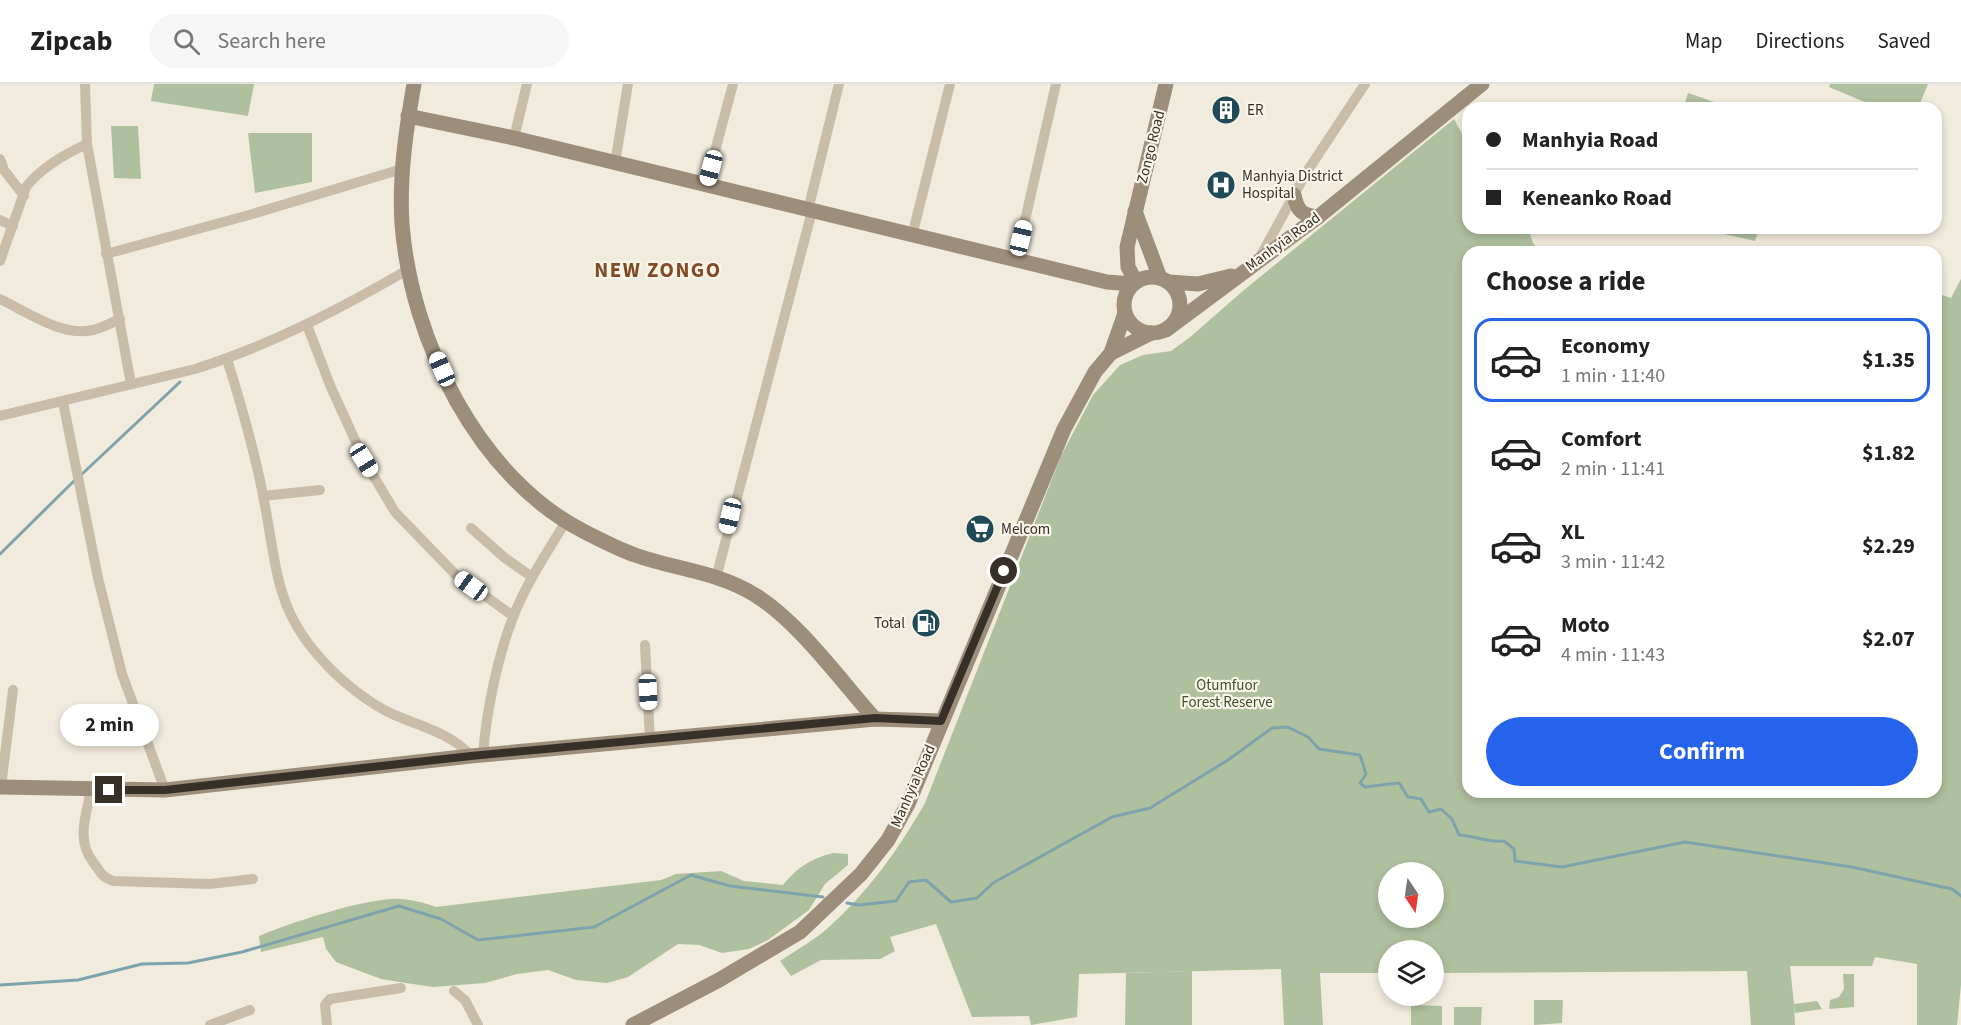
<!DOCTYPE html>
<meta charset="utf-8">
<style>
:root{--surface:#fff;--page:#f6f6f6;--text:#222;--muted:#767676;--line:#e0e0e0;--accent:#2563eb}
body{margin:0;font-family:"Source Sans 3",sans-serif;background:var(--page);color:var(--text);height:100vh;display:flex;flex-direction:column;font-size:22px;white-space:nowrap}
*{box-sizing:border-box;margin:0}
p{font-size:20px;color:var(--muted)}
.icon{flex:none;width:33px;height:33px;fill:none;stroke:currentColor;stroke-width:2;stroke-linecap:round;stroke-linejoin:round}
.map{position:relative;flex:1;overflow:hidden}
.panel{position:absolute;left:1462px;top:162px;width:480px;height:552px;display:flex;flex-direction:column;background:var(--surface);border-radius:18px;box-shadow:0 3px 9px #0003}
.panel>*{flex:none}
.banner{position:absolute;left:1462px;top:18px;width:480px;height:132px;border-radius:18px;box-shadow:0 3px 9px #0003;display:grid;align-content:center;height:132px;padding:0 24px;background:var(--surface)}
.needle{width:39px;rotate:167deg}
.fabs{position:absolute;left:1378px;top:778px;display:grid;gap:12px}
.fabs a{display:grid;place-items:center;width:66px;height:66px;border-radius:50%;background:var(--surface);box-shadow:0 3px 9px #0003;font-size:30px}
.end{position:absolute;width:27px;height:27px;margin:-14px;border:8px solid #373029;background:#fff;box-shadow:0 0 0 3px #fff}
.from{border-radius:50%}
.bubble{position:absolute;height:42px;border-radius:21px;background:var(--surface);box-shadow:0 3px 9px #0003;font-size:20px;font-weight:700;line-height:42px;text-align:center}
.car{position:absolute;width:18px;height:36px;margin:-18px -9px;border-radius:8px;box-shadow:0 0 4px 2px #0007;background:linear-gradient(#fff 24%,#345 0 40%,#fff 0 76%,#345 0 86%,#fff 0)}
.banner b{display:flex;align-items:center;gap:21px;height:57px;font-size:22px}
.banner b+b{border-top:2px solid var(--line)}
.banner i{width:15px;height:15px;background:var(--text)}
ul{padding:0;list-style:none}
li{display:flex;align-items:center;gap:18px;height:84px;margin:0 12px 9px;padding:0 12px;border:3px solid transparent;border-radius:18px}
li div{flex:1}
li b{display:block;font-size:22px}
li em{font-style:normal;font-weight:700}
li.current{border-color:var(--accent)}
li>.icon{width:54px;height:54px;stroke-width:1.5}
h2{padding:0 24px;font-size:27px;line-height:72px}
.action{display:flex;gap:12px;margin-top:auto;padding:12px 24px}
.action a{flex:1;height:69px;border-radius:36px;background:var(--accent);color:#fff;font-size:24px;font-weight:700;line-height:69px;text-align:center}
header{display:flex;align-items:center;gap:36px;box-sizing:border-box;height:84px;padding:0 30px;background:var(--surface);border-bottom:2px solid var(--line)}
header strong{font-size:28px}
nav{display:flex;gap:33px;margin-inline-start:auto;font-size:21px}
.search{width:420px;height:54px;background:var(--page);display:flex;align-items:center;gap:15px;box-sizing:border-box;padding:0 21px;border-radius:33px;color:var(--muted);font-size:22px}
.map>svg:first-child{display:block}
.green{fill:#afc09e;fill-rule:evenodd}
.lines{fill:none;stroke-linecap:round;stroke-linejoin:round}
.stream{stroke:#7da3ad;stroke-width:3}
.street{stroke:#c9bdaa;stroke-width:10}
.secondary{stroke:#9d8d7b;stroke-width:15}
.route{stroke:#373029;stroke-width:8}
.labels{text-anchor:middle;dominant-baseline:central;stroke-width:4.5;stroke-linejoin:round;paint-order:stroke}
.poi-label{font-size:15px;fill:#373029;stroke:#f9f5ea;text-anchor:start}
.street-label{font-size:15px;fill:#373029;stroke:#f9f5ea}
.park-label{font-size:15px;fill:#40542e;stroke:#f9f5ea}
.district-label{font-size:21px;font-weight:bold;letter-spacing:1.5px;fill:#834b25;stroke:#f9f5ea}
</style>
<header>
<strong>Zipcab</strong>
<div class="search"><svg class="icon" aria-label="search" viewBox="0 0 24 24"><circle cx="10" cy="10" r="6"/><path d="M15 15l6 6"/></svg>Search here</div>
<nav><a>Map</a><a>Directions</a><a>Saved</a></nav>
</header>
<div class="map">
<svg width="1961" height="941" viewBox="0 0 1961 941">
<rect width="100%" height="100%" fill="#f1ebdd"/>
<g class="green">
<path d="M154,0h100l-6,32 -97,-15z"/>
<path d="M1830,0h98l-10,24h-39l-50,-21z"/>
<path d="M1688,9l35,12 -1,3h-39z"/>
<path d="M1454,35l14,26v83h60l5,15 8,9h-73v540h468v-499l15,5 10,-19v706l-4,40h-40v-61l-42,-7 -3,9h-82l4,38 23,-3 5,8 -27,4 -1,-8 1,20h-44l-4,-54 -313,2v-22h-45v22h-69l3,52h-39l-3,-56 -202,5 -2,43 -46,8 -2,-9 -57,1 -36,-93 -46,13 5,14 -15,8 -59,1 -30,16 -11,-15c16,-11 35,-21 49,-34 39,-35 70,-78 96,-124l136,-347 32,-61 27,-30 23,-10 28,-4 18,-13 55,-48zM1389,789h45v45h-45z"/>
<path d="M111,42h27l3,53 -27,-1z"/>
<path d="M248,49h64v49l-57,11z"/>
<path d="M1721,144h38l-4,13 -31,-7z"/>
<path d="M833,769l15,1v11l-23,19 -16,26 -41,30 -19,9 -27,4 -23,-8 -21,-1 -50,33 -21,6 -31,-3 -28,-10 -31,4 -32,9 -52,4 -27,-4 -25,-4 -45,-17 -10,-13 -3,-12 -62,15 -2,-16c33,-14 96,-34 131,-37 16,-1 32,3 46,8l225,-27 15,-6 45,-3 23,10 39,4c15,-18 27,-26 50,-32z"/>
<path d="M1192,887v54h-67l1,-52z"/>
<path d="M1843,890h11v33l-25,2 1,-9 9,-3 5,-8z"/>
<path d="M1534,916h29l-1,23 -28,2z"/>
<path d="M1411,921l31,1v19h-31z"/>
<path d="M1454,923h28l-1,18h-27z"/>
</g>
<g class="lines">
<g class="stream">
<path d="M81,391l99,-93"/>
<path d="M0,470l76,-75"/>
<path d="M847,819l12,2 37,-4 13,-19 17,-2 25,22 26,-4 16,-15 119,-66 38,-9 78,-48 44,-32 16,-1 20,10 11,12 41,6 6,19 -6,9 5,4 34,-4 9,14 13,2 8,13 12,-3 11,10 7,16c17,1 29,8 45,6l10,8 1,12 47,6 123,-25 167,25 100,22 9,7"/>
<path d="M0,901l78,-5 64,-16 46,-1 54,-11 157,-46 42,13 37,21 116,-13 97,-52 39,11 93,11"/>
</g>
<g class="street">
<path d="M85,0l2,60 44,240"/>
<path d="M514,54l13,-54"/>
<path d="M0,75l4,11 20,26"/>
<path d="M615,79l13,-79"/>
<path d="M706,101l27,-101"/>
<path d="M808,126l31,-126"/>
<path d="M0,136l13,6"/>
<path d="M912,152l38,-152"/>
<path d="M106,170l143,-39 153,-46"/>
<path d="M1259,175l47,-86 59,-89"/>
<path d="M1016,176l40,-176"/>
<path d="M0,177l26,-74c15,-19 39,-33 61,-43"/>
<path d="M0,215c27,13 62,38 93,31 9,-2 18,-7 27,-11"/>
<path d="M307,241l23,60 34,75 31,52 60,62 58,42"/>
<path d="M227,275c14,45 27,90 36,136 16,82 11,122 77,183 17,15 35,29 57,38 26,11 55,18 74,40"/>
<path d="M63,318l35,176 24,96 43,116"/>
<path d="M0,332l195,-47c76,-24 145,-60 214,-100"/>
<path d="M263,412l57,-6"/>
<path d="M471,444l34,30 27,19"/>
<path d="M716,494l96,-367"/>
<path d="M645,561l5,95"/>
<path d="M483,671c3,-42 15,-101 31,-140 13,-33 34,-64 52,-94"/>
<path d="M1,703l12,-97"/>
<path d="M91,706c-5,26 -15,50 2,72 9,11 6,13 20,19l97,3 43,-5"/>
<path d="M454,907l11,9 13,25"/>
<path d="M210,941l40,-15"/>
<path d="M327,941l-2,-20 5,-6 71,-11"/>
</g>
<g class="secondary">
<path d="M414,0c-8,46 -15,93 -12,140 9,116 76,254 183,308 16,8 33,17 50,23 39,14 84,17 120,40 43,26 86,86 120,124"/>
<path d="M408,32l106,22 593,144 26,2"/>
<path d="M1294,111c3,16 8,20 24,22"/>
<path d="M1135,127l25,67"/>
<circle cx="1152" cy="221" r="28"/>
<path d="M1136,198l-8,-15 -1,-20 39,-163"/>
<path d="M1169,198l29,2 33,-8"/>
<path d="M1166,246l152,-113 164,-133"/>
<path d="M1111,269l14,-40"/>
<path d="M0,703l165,3 306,-34 404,-37 66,2"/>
<path d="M633,941l86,-45 81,-48 61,-58 27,-34 20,-36 156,-375 31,-57 16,-19 40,-20"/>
</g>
</g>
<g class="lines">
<path class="route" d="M109,706h56l306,-34 404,-38 66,3 63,-150"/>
</g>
<defs>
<g id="building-disc" transform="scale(1.5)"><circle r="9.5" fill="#204a57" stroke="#f9f5ea"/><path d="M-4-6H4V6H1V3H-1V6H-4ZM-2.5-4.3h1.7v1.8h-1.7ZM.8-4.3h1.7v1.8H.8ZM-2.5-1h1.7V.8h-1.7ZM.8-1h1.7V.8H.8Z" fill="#fff"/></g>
<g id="hospital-disc" transform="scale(1.5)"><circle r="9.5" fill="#204a57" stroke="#f9f5ea"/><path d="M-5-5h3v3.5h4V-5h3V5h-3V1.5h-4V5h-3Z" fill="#fff"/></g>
<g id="supermarket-disc" transform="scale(1.5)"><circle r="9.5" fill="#204a57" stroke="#f9f5ea"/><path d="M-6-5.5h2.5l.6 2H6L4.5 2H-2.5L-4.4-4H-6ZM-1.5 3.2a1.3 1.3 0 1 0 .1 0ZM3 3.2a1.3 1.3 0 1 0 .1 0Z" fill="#fff"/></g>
<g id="fuel-disc" transform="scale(1.5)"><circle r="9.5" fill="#204a57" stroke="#f9f5ea"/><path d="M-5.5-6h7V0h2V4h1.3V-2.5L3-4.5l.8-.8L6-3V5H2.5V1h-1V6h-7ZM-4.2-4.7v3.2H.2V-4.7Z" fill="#fff"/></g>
</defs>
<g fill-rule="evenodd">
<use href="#building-disc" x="1226" y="26"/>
<use href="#hospital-disc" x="1221" y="101"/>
<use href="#supermarket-disc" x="980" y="445"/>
<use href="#fuel-disc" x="926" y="539"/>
</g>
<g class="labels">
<g class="poi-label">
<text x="1247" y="26">ER</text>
<text x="1242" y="92">Manhyia District<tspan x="1242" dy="17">Hospital</tspan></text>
<text x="1001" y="445">Melcom</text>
<text x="905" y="539" text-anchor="end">Total</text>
</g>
<g class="street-label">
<text transform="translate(1151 63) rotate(-76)">Zongo Road</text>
<text transform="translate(1283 158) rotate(-36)">Manhyia Road</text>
<text transform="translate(913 702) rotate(-66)">Manhyia Road</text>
</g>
<g class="park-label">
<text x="1227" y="601">Otumfuor<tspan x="1227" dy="17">Forest Reserve</tspan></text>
</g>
<g class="district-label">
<text x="658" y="186">NEW ZONGO</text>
</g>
</g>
</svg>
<div class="fabs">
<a><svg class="needle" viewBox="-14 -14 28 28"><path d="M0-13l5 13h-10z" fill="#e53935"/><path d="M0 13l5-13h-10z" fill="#767676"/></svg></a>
<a><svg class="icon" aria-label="layers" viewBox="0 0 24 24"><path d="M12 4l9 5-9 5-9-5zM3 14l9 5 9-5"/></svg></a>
</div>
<i class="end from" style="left:1004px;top:487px"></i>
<i class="end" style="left:109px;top:706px"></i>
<div class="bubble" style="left:60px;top:620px;width:99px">2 min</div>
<i class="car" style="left:711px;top:84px;rotate:195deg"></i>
<i class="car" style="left:1021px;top:154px;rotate:13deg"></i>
<i class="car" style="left:442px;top:285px;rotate:336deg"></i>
<i class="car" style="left:364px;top:376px;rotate:148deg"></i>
<i class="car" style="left:730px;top:432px;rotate:193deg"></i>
<i class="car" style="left:471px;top:502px;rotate:306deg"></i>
<i class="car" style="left:648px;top:608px;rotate:177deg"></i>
<div class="banner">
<b><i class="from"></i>Manhyia Road</b>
<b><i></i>Keneanko Road</b>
</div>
<section class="panel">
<h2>Choose a ride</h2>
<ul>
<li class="current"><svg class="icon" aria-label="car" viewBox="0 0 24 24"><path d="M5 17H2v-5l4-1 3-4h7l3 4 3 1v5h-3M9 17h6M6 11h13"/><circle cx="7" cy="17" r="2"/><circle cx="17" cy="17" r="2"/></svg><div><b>Economy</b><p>1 min · 11:40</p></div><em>$1.35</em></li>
<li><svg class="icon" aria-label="car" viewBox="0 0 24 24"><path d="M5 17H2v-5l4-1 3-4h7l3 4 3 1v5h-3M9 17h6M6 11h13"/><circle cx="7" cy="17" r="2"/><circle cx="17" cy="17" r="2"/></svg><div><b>Comfort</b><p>2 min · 11:41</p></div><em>$1.82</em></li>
<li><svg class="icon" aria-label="car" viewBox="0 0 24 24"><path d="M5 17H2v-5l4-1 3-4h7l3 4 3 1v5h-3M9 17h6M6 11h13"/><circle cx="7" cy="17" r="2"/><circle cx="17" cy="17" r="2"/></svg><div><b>XL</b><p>3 min · 11:42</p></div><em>$2.29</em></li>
<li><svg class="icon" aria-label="car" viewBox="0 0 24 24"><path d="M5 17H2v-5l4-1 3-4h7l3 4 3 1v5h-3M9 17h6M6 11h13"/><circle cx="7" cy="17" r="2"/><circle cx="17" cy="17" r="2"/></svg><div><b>Moto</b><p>4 min · 11:43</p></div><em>$2.07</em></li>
</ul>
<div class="action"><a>Confirm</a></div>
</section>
</div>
